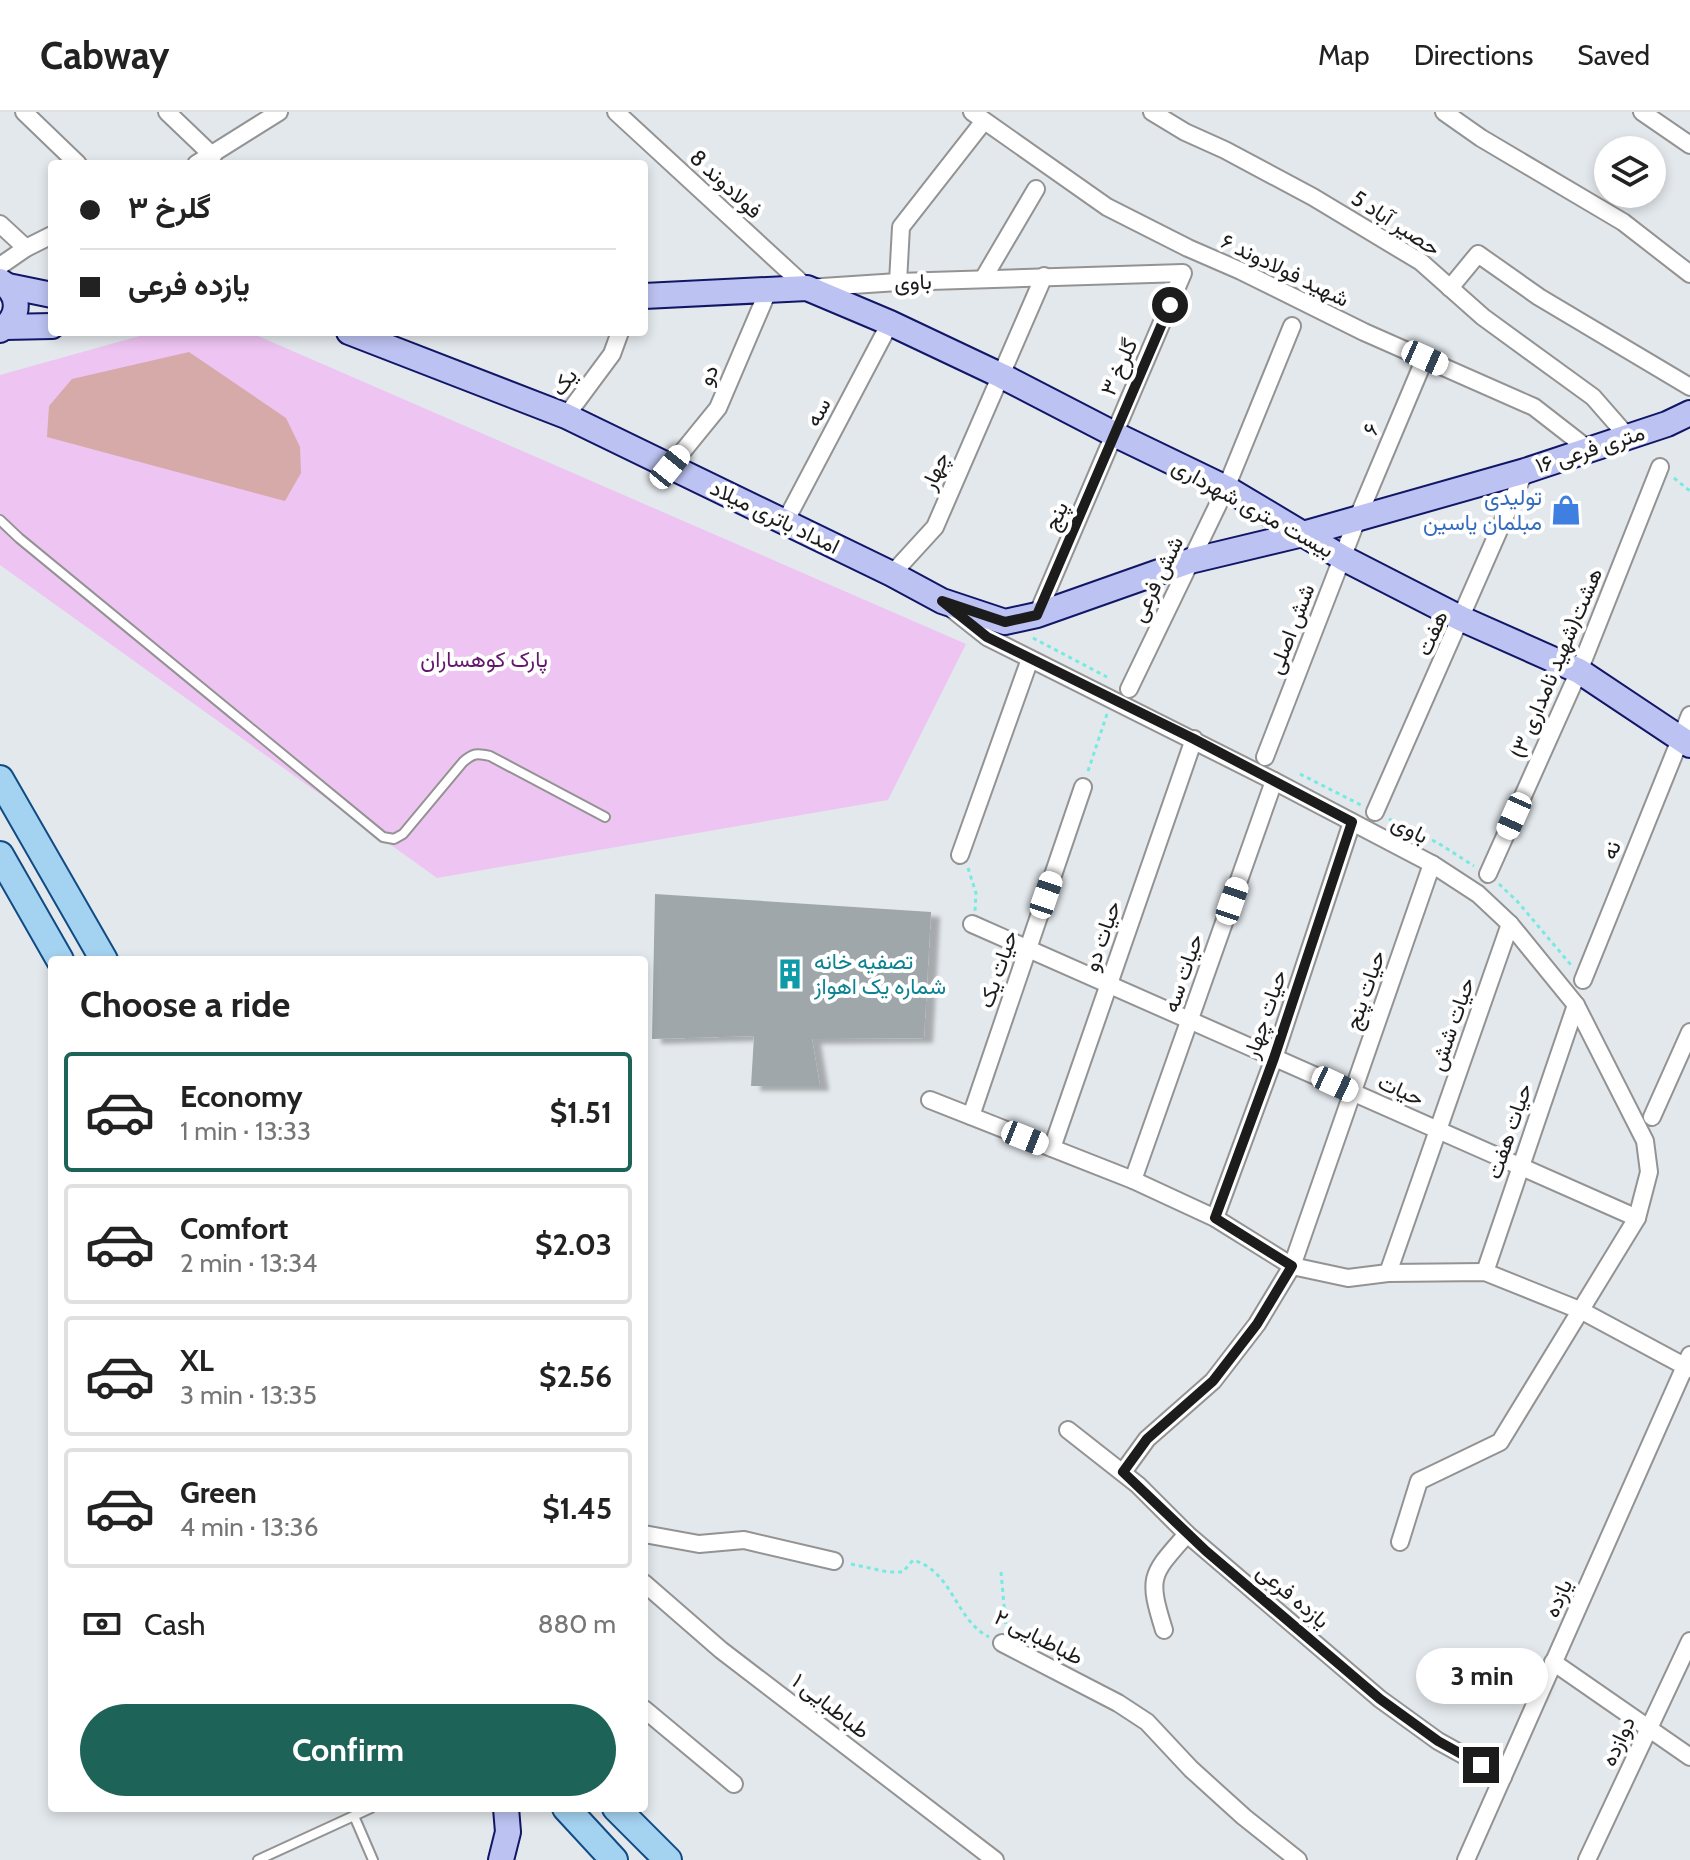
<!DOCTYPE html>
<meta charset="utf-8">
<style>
:root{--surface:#fff;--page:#f6f6f6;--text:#222;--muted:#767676;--line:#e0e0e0;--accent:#1d6357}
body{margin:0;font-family:Cabin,Vazirmatn,sans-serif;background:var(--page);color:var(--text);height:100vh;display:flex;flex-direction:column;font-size:30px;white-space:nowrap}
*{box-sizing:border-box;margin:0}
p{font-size:26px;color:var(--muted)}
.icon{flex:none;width:44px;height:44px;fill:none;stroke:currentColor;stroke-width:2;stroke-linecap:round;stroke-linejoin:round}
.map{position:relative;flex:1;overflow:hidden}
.sheet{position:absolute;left:48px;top:844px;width:600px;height:856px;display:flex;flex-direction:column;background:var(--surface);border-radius:8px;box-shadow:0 4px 12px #0003}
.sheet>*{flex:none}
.top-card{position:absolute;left:48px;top:48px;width:600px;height:176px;border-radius:8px;box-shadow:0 4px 12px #0003;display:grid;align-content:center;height:176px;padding:0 32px;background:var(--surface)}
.fabs{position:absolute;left:1594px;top:24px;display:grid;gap:16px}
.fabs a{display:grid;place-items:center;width:72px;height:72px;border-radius:50%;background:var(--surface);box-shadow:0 4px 12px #0003;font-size:40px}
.end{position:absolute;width:36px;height:36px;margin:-18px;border:10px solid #1c1c1c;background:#fff;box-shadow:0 0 0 4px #fff}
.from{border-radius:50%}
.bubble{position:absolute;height:56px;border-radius:28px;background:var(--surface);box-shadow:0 4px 12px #0003;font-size:26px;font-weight:800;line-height:56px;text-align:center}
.car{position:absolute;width:24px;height:48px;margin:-24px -12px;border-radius:10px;box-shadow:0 0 6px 2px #0007;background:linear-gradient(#fff 24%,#345 0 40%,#fff 0 76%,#345 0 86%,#fff 0)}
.top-card b{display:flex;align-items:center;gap:28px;height:76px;font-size:30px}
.top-card b+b{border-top:2px solid var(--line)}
.top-card i{width:20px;height:20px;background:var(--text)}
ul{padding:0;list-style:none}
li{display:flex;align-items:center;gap:24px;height:120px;margin:0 16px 12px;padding:0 16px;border:4px solid var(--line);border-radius:8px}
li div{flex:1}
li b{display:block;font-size:30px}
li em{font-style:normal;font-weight:800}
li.current{border-color:var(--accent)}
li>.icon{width:72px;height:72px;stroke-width:1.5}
h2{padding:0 32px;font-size:36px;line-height:96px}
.pay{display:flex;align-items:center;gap:20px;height:88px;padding:0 32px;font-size:30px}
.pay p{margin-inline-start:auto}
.primary-button{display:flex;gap:16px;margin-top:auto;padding:16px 32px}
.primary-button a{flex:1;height:92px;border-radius:48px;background:var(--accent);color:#fff;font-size:32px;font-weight:800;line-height:92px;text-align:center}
header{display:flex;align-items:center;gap:48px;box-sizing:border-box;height:112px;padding:0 40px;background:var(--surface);border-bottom:2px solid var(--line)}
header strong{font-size:38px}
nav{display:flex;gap:44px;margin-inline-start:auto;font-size:28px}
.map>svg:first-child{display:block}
.park{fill:#eec4f2}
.water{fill:#d5aaa8}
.building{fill:#9fa7aa;filter:url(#shadow)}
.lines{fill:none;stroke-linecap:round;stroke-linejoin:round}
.lane-casing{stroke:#939393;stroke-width:12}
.street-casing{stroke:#939393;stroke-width:20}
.secondary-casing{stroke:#111666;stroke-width:28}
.primary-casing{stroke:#104b84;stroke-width:30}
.path{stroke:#77e9e1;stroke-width:3;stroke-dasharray:4 4;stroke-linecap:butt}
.lane{stroke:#fff;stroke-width:8}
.street{stroke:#fff;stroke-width:16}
.secondary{stroke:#bcc2f1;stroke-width:24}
.primary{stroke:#a4d2f1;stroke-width:26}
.route{stroke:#1c1c1c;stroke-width:10}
.labels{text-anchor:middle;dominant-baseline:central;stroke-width:8;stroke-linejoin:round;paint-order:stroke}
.street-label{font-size:22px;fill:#1c1c1c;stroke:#fff}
.shop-label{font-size:22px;fill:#366cbe;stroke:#fff;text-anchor:end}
.park-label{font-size:22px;fill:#65176d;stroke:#fff}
.culture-label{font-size:22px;fill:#0d838f;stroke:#fff;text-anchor:start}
</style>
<header>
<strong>Cabway</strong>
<nav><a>Map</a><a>Directions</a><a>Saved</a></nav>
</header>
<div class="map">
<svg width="1690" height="1748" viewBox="0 0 1690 1748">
<defs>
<filter id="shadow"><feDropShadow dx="9" dy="5" stdDeviation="2" flood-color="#0004"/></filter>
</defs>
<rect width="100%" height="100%" fill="#e3e8ec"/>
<path class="park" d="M154,220h95l717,312 -78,156 -451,78 -437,-313v-190z"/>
<path class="water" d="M189,240l97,66 14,29 1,26 -16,28 -238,-64 2,-31 23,-27z"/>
<path class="building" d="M655,782l276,18 -7,126 -112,1 8,47h-69l3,-50 -102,3z"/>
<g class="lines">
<g class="lane-casing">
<g id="lane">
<path d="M0,408l19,18 364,299 11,2 9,-5 60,-72c10,-9 14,-9 27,-6l115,61"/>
<path d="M354,1704l19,44"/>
<path d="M258,1748l113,-52"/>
</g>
</g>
<g class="street-casing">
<g id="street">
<path d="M24,0l54,52"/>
<path d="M167,0l46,44"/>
<path d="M616,0l191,176 91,-6 285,-9 -146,342"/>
<path d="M972,0l135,95 81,41 53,23 123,61 170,75 54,42"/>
<path d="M1152,0l33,20 40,18 88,47 108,65 62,55 110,80 35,40"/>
<path d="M1444,0l37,26 142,84 67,52"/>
<path d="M1642,0l48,33"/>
<path d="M196,52l83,-52"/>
<path d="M0,112l26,24"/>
<path d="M0,154l26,-18 26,-13"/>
<path d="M983,167l53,-90"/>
<path d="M898,170l3,-55 83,-106"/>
<path d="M1450,176l28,-34 61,43 151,90"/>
<path d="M566,304l46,-62 8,-22"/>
<path d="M670,355l48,-59 50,-117"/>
<path d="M785,410l105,-199"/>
<path d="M892,462l43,-47 109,-251"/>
<path d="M953,498l34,27 287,144 158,83 46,30 32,30 66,81 69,136 4,31 -12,46 -137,224 -81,39 -19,61"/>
<path d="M1129,577l97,-201 66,-162"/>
<path d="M1265,645l93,-240 67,-159"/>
<path d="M1375,700l150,-341"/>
<path d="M960,743l70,-196"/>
<path d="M1488,762l91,-203 81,-204"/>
<path d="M972,812l665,294"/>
<path d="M1583,868l107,-265"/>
<path d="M930,988l203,80 82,38 77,48 56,12 40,-5 97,-1 97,39 108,58"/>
<path d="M971,1004l112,-329"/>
<path d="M1652,1005l38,-85"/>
<path d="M1052,1036l142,-409"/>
<path d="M1133,1068l141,-399"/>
<path d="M1215,1106l59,-160 78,-236"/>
<path d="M1485,1160l91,-267"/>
<path d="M1388,1161l122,-349"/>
<path d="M1068,1318l70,55 49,49 193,165 58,42 65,36"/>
<path d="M1123,1360l24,-33 66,-58 44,-57 35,-58 140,-402"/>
<path d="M644,1422l55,10 45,-4 90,21"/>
<path d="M644,1471l77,67 274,210"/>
<path d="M1164,1518c-17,-54 -13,-55 23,-96"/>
<path d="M1002,1531l116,60 29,19 44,47 53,48 54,43"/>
<path d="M1553,1550l137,95"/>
<path d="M644,1597l90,75"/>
<path d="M1466,1748l224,-505"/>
<path d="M1587,1748l103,-219"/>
</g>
</g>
<g class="secondary-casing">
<g id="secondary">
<path d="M0,169c20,12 22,36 0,49"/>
<path d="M8,174l44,9"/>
<path d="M644,184l163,-8 83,35 112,53 112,58 112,54 117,70 119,61 117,52 111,74"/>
<path d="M5,215l47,-1"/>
<path d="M349,220l217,84 326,158 50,27 63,21 32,-7 153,-54 113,-27 222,-63 142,-47 23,-11"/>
<path d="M501,1748l7,-28 -2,-24"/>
</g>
</g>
<g class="primary-casing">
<g id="primary">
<path d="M0,667l104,181"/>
<path d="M0,743l60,105"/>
<path d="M566,1696l48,52"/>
<path d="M616,1696l52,52"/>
</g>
</g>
<g class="path">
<path d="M1674,366l16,13"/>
<path d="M1033,526l74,39"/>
<path d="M1088,659l19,-57"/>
<path d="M1300,662l61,31"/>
<path d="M1389,707l49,24 36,23"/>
<path d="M968,756l8,25 -1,18"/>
<path d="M1499,772l18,17 54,64"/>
<path d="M851,1452l37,8h15l10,-12c40,11 42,60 76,77"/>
<path d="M1001,1460l5,55"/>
</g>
<use href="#lane" class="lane"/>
<use href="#street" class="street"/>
<use href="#secondary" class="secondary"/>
<use href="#primary" class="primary"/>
</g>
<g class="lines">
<path class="route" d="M1170,193l-133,310 -32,7 -63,-21 45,36 207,102 158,83 -78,236 -59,160 77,48 -35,58 -44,57 -66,58 -24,33 83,79 174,148 58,42 43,24"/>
</g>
<defs>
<g id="shop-bare" transform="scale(2.4)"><path d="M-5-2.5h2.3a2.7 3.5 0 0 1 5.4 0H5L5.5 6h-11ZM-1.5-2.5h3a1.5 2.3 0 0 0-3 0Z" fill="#3f7fe0" stroke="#fff" stroke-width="2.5" paint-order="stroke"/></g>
<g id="building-bare" transform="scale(2.4)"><path d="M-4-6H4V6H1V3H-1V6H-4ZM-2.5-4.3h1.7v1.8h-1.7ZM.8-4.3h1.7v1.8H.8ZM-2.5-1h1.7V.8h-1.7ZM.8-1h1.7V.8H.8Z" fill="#0f9aa8" stroke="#fff" stroke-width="2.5" paint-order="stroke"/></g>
</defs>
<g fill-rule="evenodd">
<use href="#shop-bare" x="1566" y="398"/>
<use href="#building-bare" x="790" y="862"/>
</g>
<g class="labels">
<g class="street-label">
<text transform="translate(726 72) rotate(43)">فولادوند 8</text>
<text transform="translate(1396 111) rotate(33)">حصیر آباد 5</text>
<text transform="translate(1285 158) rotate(26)">شهید فولادوند ۶</text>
<text transform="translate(913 170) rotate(-2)">باوی</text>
<text transform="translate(1119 255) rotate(-66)">گلرخ ۳</text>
<text transform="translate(708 263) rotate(-66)">دو</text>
<text transform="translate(564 270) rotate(-53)">یک</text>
<text transform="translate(818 300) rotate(-62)">سه</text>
<text transform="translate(1371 317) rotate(-67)">۶</text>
<text transform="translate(1590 337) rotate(-18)">۱۶ متری فرعی</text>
<text transform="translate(935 359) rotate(-66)">چهار</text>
<text transform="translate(1253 396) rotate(29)">بیست متری شهرداری</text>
<text transform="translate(1056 404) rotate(-66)">پنج</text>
<text transform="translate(775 405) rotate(26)">امداد باتری میلاد</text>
<text transform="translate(1157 467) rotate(-64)">شش فرعی</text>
<text transform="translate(1291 517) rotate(-69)">شش اصلی</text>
<text transform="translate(1432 521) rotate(-66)">هفت</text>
<text transform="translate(1556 551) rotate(-67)">هشت(شهید نامداری ۳)</text>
<text transform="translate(1410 717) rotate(27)">باوی</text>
<text transform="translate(1611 738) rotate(-68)">نه</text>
<text transform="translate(1102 824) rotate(-71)">حیات دو</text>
<text transform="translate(998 857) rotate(-71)">حیات یک</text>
<text transform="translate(1183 861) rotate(-71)">حیات سه</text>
<text transform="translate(1365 878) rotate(-71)">حیات پنج</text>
<text transform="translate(1265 902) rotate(-71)">حیات چهار</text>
<text transform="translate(1452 912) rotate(-71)">حیات شش</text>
<text transform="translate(1401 978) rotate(24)">حیات</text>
<text transform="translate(1509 1019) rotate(-71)">حیات هفت</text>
<text transform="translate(1293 1484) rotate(40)">یازده فرعی</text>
<text transform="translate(1558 1486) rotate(-66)">یازده</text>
<text transform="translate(1039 1525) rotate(27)">طباطبایی ۲</text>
<text transform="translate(831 1594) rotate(38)">طباطبایی ۱</text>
<text transform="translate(1618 1629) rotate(-65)">دوازده</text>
</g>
<g class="shop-label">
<text x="1542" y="385">تولیدی<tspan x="1542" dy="25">مبلمان یاسین</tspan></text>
</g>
<g class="park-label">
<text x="484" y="547">پارک کوهساران</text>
</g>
<g class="culture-label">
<text x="814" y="849">تصفیه خانه<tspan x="814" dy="25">شماره یک اهواز</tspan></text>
</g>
</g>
</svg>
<div class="fabs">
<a><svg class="icon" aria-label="layers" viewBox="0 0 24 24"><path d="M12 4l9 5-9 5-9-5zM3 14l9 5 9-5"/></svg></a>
</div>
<i class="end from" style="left:1170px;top:193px"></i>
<i class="end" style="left:1481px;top:1653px"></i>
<div class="bubble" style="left:1416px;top:1536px;width:132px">3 min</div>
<i class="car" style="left:1425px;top:246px;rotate:114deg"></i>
<i class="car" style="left:670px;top:355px;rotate:39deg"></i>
<i class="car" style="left:1514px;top:704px;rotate:204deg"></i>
<i class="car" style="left:1046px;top:783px;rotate:19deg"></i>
<i class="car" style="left:1232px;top:789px;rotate:19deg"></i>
<i class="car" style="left:1335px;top:972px;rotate:115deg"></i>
<i class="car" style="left:1025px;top:1026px;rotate:112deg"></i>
<div class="top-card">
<b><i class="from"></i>گلرخ ۳</b>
<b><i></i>یازده فرعی</b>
</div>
<section class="sheet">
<h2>Choose a ride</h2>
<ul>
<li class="current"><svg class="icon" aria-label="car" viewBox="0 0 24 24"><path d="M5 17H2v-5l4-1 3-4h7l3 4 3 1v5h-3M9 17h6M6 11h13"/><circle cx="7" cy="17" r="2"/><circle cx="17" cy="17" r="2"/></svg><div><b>Economy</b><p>1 min · 13:33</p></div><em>$1.51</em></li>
<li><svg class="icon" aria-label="car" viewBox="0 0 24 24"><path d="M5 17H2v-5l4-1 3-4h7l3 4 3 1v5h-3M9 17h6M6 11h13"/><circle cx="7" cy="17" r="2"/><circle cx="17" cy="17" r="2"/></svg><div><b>Comfort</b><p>2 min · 13:34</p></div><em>$2.03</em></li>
<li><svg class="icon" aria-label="car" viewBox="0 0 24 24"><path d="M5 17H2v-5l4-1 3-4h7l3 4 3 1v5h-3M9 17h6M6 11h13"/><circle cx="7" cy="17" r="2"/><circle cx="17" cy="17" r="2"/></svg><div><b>XL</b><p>3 min · 13:35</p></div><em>$2.56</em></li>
<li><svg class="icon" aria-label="car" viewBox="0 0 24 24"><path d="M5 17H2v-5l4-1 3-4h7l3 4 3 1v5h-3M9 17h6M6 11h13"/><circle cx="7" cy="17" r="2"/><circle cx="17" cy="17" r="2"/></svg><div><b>Green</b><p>4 min · 13:36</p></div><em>$1.45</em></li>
</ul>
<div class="pay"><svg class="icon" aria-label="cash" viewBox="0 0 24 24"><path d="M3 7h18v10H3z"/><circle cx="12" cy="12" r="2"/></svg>Cash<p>880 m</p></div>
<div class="primary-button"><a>Confirm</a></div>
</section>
</div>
